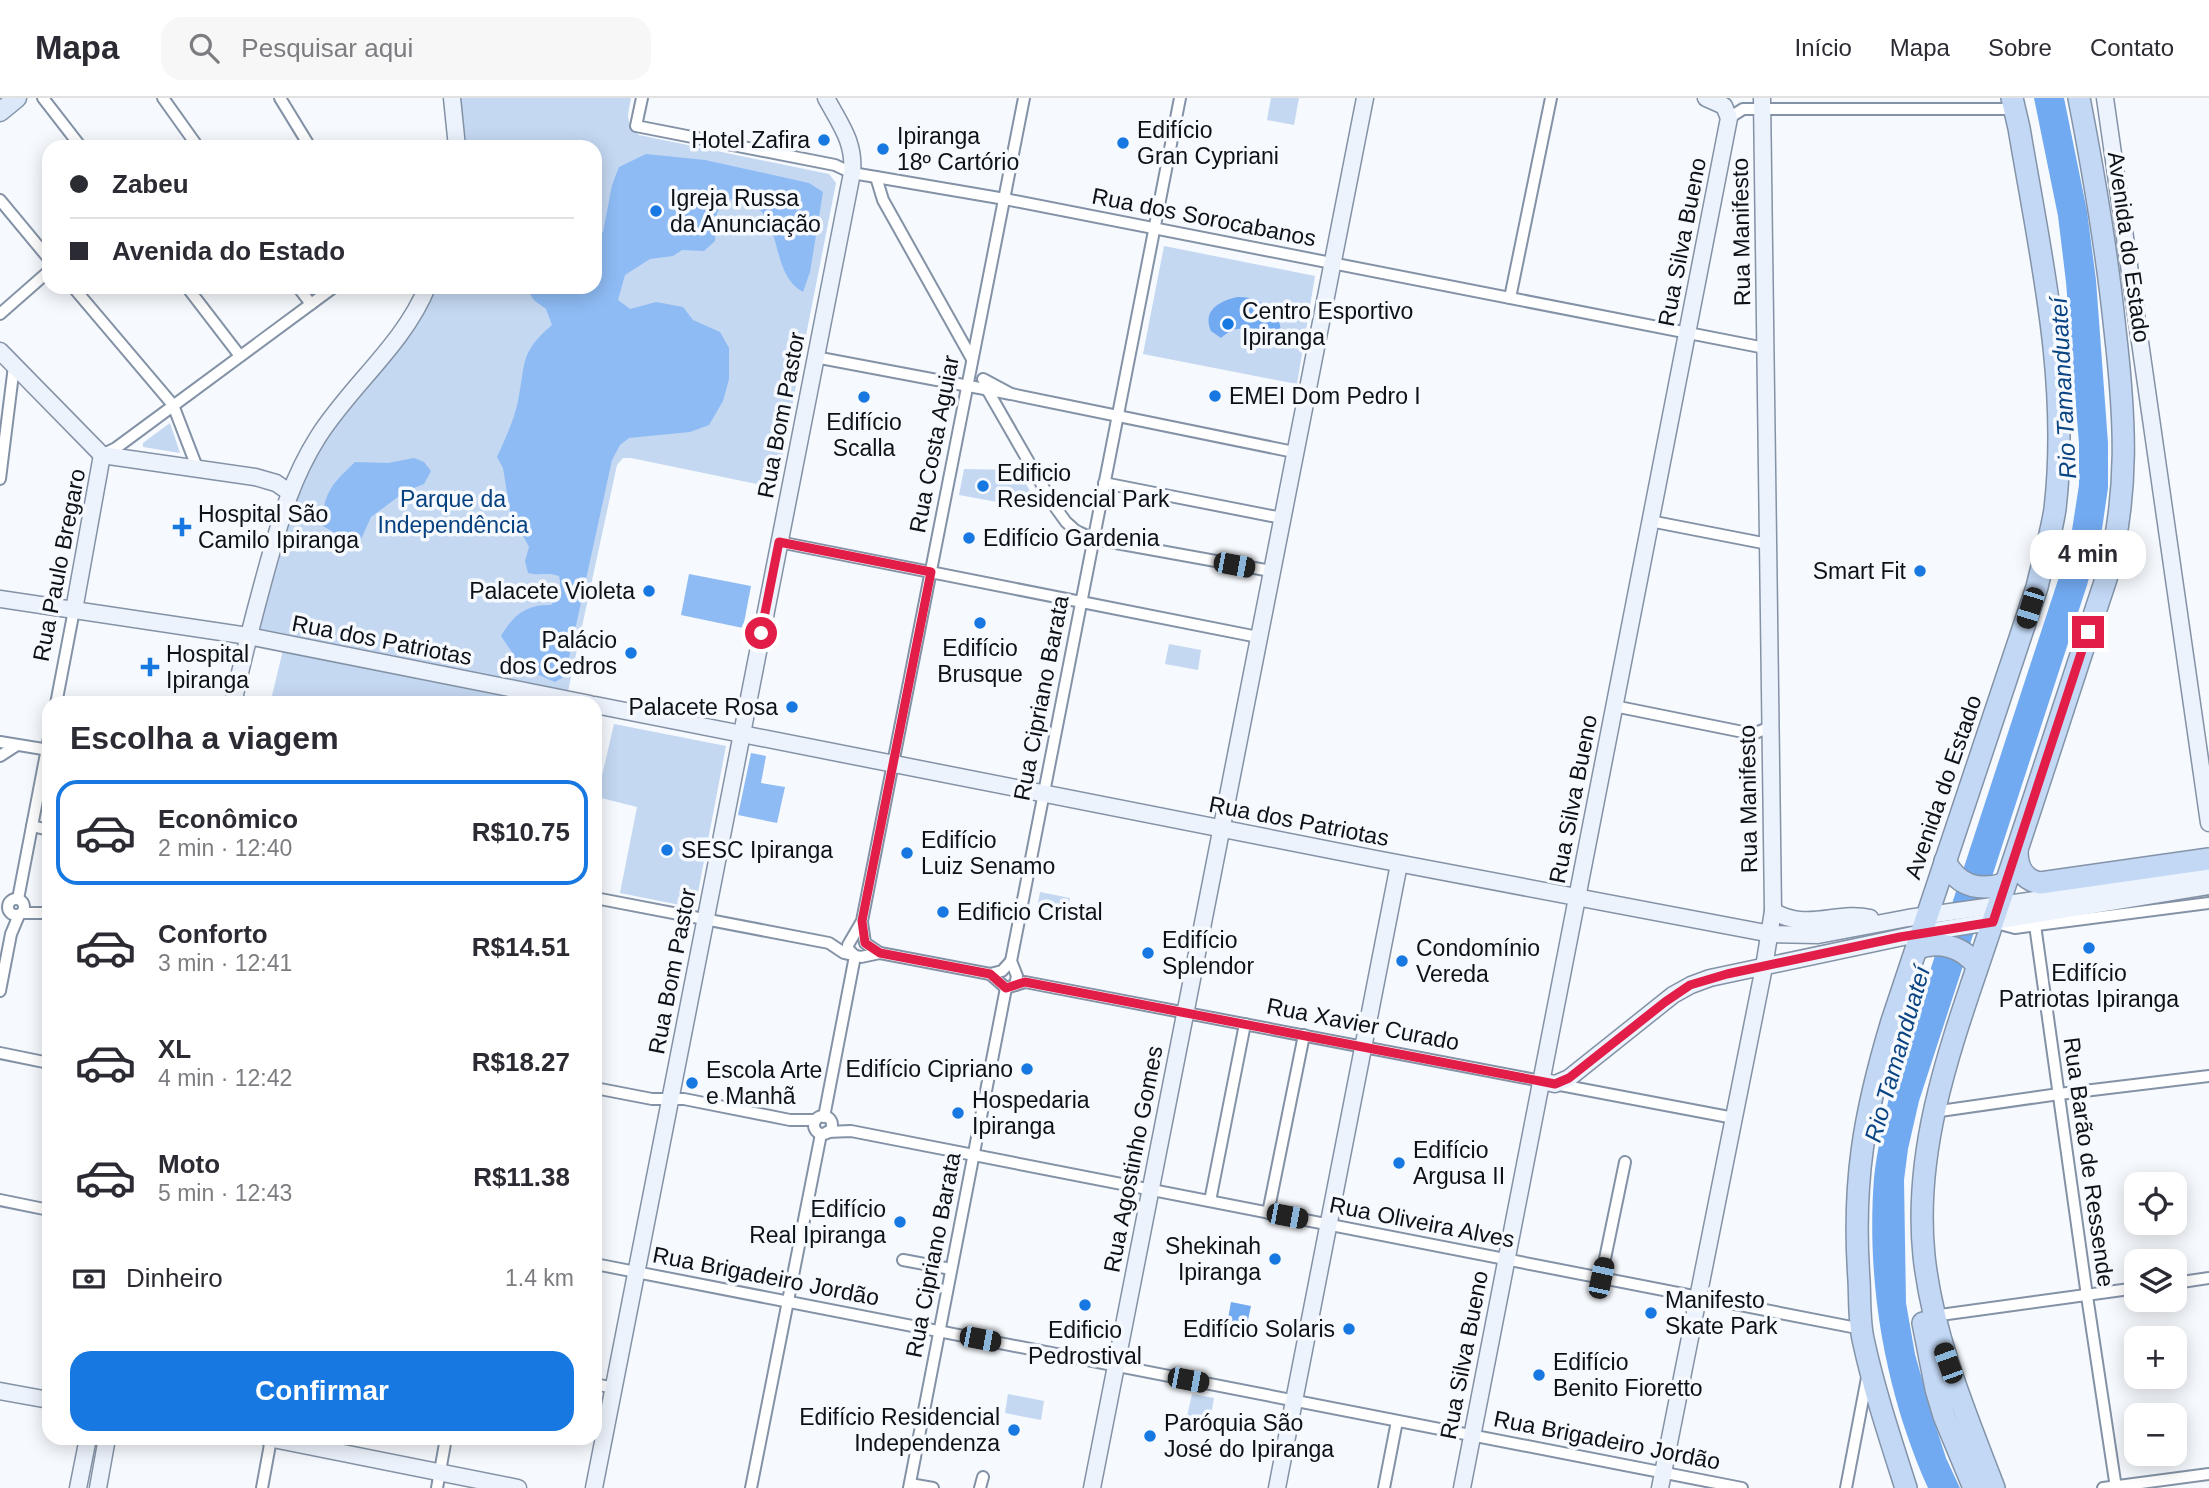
<!DOCTYPE html>
<html lang="pt">
<meta charset="utf-8">
<style>
:root{--surface:#fff;--page:#f7f7f7;--text:#2b2b33;--muted:#7c7c81;--line:#e1e1e2;--accent:#1678e0}
body{margin:0;font-family:Arial,sans-serif;background:var(--page);color:var(--text);height:100vh;display:flex;flex-direction:column;font-size:26px;white-space:nowrap}
*{box-sizing:border-box;margin:0}
p{font-size:23px;color:var(--muted)}
.icon{flex:none;width:38px;height:38px;fill:none;stroke:currentColor;stroke-width:2;stroke-linecap:round;stroke-linejoin:round}
.map{position:relative;flex:1;overflow:hidden}
.sheet{position:absolute;left:42px;top:598px;width:560px;height:749px;display:flex;flex-direction:column;background:var(--surface);border-radius:21px;box-shadow:0 4px 18px #0003}
.sheet>*{flex:none}
.guide{position:absolute;left:42px;top:42px;width:560px;height:154px;border-radius:21px;box-shadow:0 4px 18px #0003;display:grid;align-content:center;height:154px;padding:0 28px;background:var(--surface)}
.buttons{position:absolute;left:2124px;top:1074px;display:grid;gap:14px}
.buttons a{display:grid;place-items:center;width:63px;height:63px;border-radius:14px;background:var(--surface);box-shadow:0 4px 18px #0003;font-size:35px}
.end{position:absolute;width:32px;height:32px;margin:-16px;border:9px solid #e11d48;background:#fff;box-shadow:0 0 0 4px #fff}
.from{border-radius:50%}
.bubble{position:absolute;height:49px;border-radius:21px;background:var(--surface);box-shadow:0 4px 18px #0003;font-size:23px;font-weight:700;line-height:49px;text-align:center}
.car{position:absolute;width:21px;height:42px;margin:-21px -10px;border-radius:9px;box-shadow:0 0 5px 2px #0007;background:linear-gradient(#222 24%,#8ab4d8 0 40%,#222 0 76%,#8ab4d8 0 86%,#222 0)}
.guide b{display:flex;align-items:center;gap:24px;height:66px;font-size:26px}
.guide b+b{border-top:2px solid var(--line)}
.guide i{width:18px;height:18px;background:var(--text)}
ul{padding:0;list-style:none}
li{display:flex;align-items:center;gap:21px;height:105px;margin:0 14px 10px;padding:0 14px;border:4px solid transparent;border-radius:21px}
li div{flex:1}
li b{display:block;font-size:26px}
li em{font-style:normal;font-weight:700}
li.selected{border-color:var(--accent)}
li>.icon{width:63px;height:63px;stroke-width:1.5}
h2{padding:0 28px;font-size:32px;line-height:84px}
.pay{display:flex;align-items:center;gap:18px;height:77px;padding:0 28px;font-size:26px}
.pay p{margin-inline-start:auto}
.action{display:flex;gap:14px;margin-top:auto;padding:14px 28px}
.action a{flex:1;height:80px;border-radius:21px;background:var(--accent);color:#fff;font-size:28px;font-weight:700;line-height:80px;text-align:center}
header{display:flex;align-items:center;gap:42px;box-sizing:border-box;height:98px;padding:0 35px;background:var(--surface);border-bottom:2px solid var(--line)}
header strong{font-size:33px}
nav{display:flex;gap:38px;margin-inline-start:auto;font-size:24px}
.search{width:490px;height:63px;background:var(--page);display:flex;align-items:center;gap:18px;box-sizing:border-box;padding:0 24px;border-radius:21px;color:var(--muted);font-size:26px}
.map>svg:first-child{display:block}
.green{fill:#c4d8f2}
.forest{fill:#8ebbf4}
.water{fill:#72aaf1}
.lines{fill:none;stroke-linecap:round;stroke-linejoin:round}
.street-casing{stroke:#8392a6;stroke-width:14}
.secondary-casing{stroke:#8392a6;stroke-width:19}
.primary-casing{stroke:#8393a8;stroke-width:21}
.highway-casing{stroke:#8393a8;stroke-width:24}
.street{stroke:#fff;stroke-width:10}
.secondary{stroke:#edf3fc;stroke-width:16}
.primary{stroke:#dae8f9;stroke-width:18}
.highway{stroke:#c2d8f5;stroke-width:21}
.route{stroke:#e11d48;stroke-width:9}
.poi-dot{fill:#1678e0;stroke:#f6f9fd;stroke-width:2.5}
.labels{text-anchor:middle;dominant-baseline:central;stroke-width:7;stroke-linejoin:round;paint-order:stroke}
.poi-label{font-size:23px;fill:#0d1219;stroke:#f6f9fd;text-anchor:start}
.street-label{font-size:23px;fill:#0d1219;stroke:#f6f9fd}
.park-label{font-size:23px;fill:#064180;stroke:#f6f9fd}
.water-label{font-size:24px;font-style:italic;fill:#0a4482;stroke:#f6f9fd}
</style>
<header>
<strong>Mapa</strong>
<div class="search"><svg class="icon" aria-label="search" viewBox="0 0 24 24"><circle cx="10" cy="10" r="6"/><path d="M15 15l6 6"/></svg>Pesquisar aqui</div>
<nav><a>Início</a><a>Mapa</a><a>Sobre</a><a>Contato</a></nav>
</header>
<div class="map">
<svg width="2209" height="1390" viewBox="0 0 2209 1390">
<rect width="100%" height="100%" fill="#f6f9fd"/>
<g class="green">
<path d="M460,0h171c-3,19 -7,22 8,37l190,39 7,9 -60,305 -145,-30h-8l-6,7 -50,231 -146,-34 -161,-32 26,-111 29,-73 33,-42 53,-59 24,-35 11,-23h159v-140h-131z"/>
<path d="M1271,0h28l-5,27 -27,-5z"/>
<path d="M1164,148l151,30 -18,108 -154,-30z"/>
<path d="M170,325l10,30 -37,-6v-4z"/>
<path d="M964,371l54,1 23,40 -82,-15z"/>
<path d="M1169,546l32,6 -3,20 -33,-6z"/>
<path d="M283,552l264,54h-277z"/>
<path d="M614,626l112,22 -31,162 -75,-15 17,-86 -40,-10z"/>
<path d="M1040,794l30,6 -3,16 -30,-6z"/>
<path d="M1008,1296l36,7 -3,19 -36,-7z"/>
<path d="M1192,1296l22,4 -4,23 -23,-5z"/>
</g>
<g class="forest">
<path d="M646,56l59,6 104,23 14,9 -13,80 -7,20c-34,-18 -19,-76 -55,-90 -6,-3 -15,-2 -22,-3l-9,14 -2,28 -11,10 -22,-1 -9,6 -23,3 -25,16 -7,25 12,9 26,-7 27,5 10,13 27,12 9,16v31l-6,22 -14,24 -19,7 -61,6 -9,7 -8,15 -47,216 -10,6 -39,-17 -2,-10 -13,-19c12,-21 26,-32 50,-31 8,-10 11,-17 8,-29 -12,-4 -20,0 -31,-3l-3,-12 4,-14 -19,-36 -7,-43 -6,-11c8,-18 17,-36 21,-56 8,-38 1,-48 34,-76l-6,-16c-8,-7 -17,-8 -16,-22h65v-49l8,-6 9,-47 7,-18z"/>
<path d="M414,360l10,4 7,9 -7,13 -18,7 -35,26 -13,29 -37,-21c4,-34 10,-40 34,-63l33,1z"/>
<path d="M689,476l62,12 -8,42 -62,-13z"/>
<path d="M751,655l15,3 -5,27 24,4 -8,36 -39,-8z"/>
</g>
<g class="water">
<path d="M2034,0h30l23,113 9,69 12,163v45l-7,48 -14,49 -168,516 -11,48 -4,31 2,123 9,51 15,54 16,50 14,30h-32c-43,-96 -62,-205 -54,-310 3,-29 10,-57 16,-85l169,-516 13,-47 7,-45v-41l-13,-162 -8,-66z"/>
<path d="M1237,199c40,-2 62,47 24,49 -13,-18 -22,-24 -40,-8l-10,-7c-9,-20 8,-30 26,-34z"/>
<path d="M1231,1204l20,4 -7,33 -19,-4z"/>
</g>
<g class="lines">
<g class="street-casing">
<g id="street">
<path d="M43,0l38,49"/>
<path d="M163,0l35,49"/>
<path d="M280,0l30,49"/>
<path d="M642,0l-6,28 199,39 17,8 24,4 129,22 760,149"/>
<path d="M1729,20l14,-9h271"/>
<path d="M876,79l7,23 89,159"/>
<path d="M0,102l49,59"/>
<path d="M73,189l100,118 25,65"/>
<path d="M187,189l53,69"/>
<path d="M298,189l13,17"/>
<path d="M1510,200l41,-200"/>
<path d="M0,216l49,-43"/>
<path d="M815,259l196,37 -28,-15"/>
<path d="M988,293l65,113 13,18 10,9 18,8 177,32"/>
<path d="M1011,296l283,58"/>
<path d="M104,356l12,-6 218,-161"/>
<path d="M0,381l14,-113"/>
<path d="M1104,385l178,35"/>
<path d="M1650,423l118,23"/>
<path d="M779,444l479,95"/>
<path d="M56,606l18,-94"/>
<path d="M1614,608l139,28 17,-7"/>
<path d="M0,644l49,8"/>
<path d="M0,658l17,-11"/>
<path d="M32,728l17,4"/>
<path d="M595,800l234,45 15,10 17,4 19,-4 110,21 16,14"/>
<circle cx="16" cy="809" r="8"/>
<path d="M18,801l31,-161"/>
<path d="M22,815h27"/>
<path d="M862,824l3,21 15,10"/>
<path d="M1996,825l19,5 194,-25"/>
<path d="M2035,827l52,371 29,192"/>
<path d="M990,876l12,-3 9,-10"/>
<path d="M1015,887l2,-9 -6,-15 169,-863"/>
<path d="M1006,890l19,-6 516,99"/>
<path d="M0,893l11,-57 8,-19"/>
<path d="M0,955l49,10"/>
<path d="M1555,986l179,34"/>
<path d="M595,990l57,11h32l106,21h26"/>
<path d="M1933,1014l126,-18 150,-18"/>
<circle cx="823" cy="1027" r="9"/>
<path d="M824,1019l31,-161 -7,-7v-4l14,-24 162,-823"/>
<path d="M827,1034l24,-1 1011,198"/>
<path d="M0,1102l49,10"/>
<path d="M1210,1103l35,-177"/>
<path d="M1268,1115l36,-178"/>
<path d="M903,1162l48,9"/>
<path d="M595,1166l1147,224"/>
<path d="M1601,1180l24,-116"/>
<path d="M2175,1185l34,-5"/>
<path d="M1933,1218l204,-28"/>
<path d="M595,1286l19,4"/>
<path d="M910,1386l23,4"/>
<path d="M262,1390l9,-49"/>
<path d="M437,1390l9,-50"/>
<path d="M751,1390l70,-354"/>
<path d="M909,1390l97,-500"/>
<path d="M980,1390l3,-11"/>
<path d="M1384,1390l13,-67"/>
<path d="M1846,1390l21,-110"/>
<path d="M2103,1390l106,-14"/>
</g>
</g>
<g class="secondary-casing">
<g id="secondary">
<path d="M452,0l5,49"/>
<path d="M2105,0l104,725"/>
<path d="M0,253l102,104"/>
<path d="M102,357l153,22 21,6 13,9"/>
<path d="M0,501l248,37 342,68"/>
<path d="M74,512l28,-155"/>
<path d="M233,606c10,-47 22,-93 35,-140 13,-46 24,-86 50,-127 33,-52 86,-93 109,-150"/>
<path d="M595,607l781,154 395,75 47,1 90,-17 301,-43"/>
<path d="M1773,813c35,21 64,-1 97,7"/>
<path d="M1541,983l14,3 14,-6 104,-83 18,-10 19,-7 212,-45 287,-47"/>
<path d="M0,1293l49,9"/>
<path d="M268,1340l250,50"/>
<path d="M78,1390l10,-50"/>
<path d="M98,1390l9,-50"/>
<path d="M594,1390l258,-1315c3,-31 -12,-49 -26,-75"/>
<path d="M1092,1390l273,-1390"/>
<path d="M1277,1390l122,-624"/>
<path d="M1462,1390l267,-1370 -5,-12 -18,-8"/>
<path d="M1660,1390l104,-521 9,-56 -11,-813"/>
</g>
</g>
<g class="primary-casing">
<path id="primary" d="M0,14l17,-14"/>
</g>
<g class="highway-casing">
<g id="highway">
<path d="M2017,753c0,16 6,29 23,32l169,-24"/>
<path d="M1945,763c13,26 34,30 60,23"/>
<path d="M1916,851c22,-9 47,-3 61,17"/>
<path d="M1923,1225l13,66 8,27 30,72"/>
<path d="M1906,1390c-16,-50 -32,-98 -43,-149 -4,-19 -3,-40 -4,-59 -7,-98 5,-166 33,-259l145,-434c6,-26 14,-52 18,-78 15,-128 -15,-256 -36,-381l-7,-30"/>
<path d="M1994,1390c-29,-76 -61,-150 -70,-232 -12,-117 33,-226 69,-335 39,-114 75,-228 113,-342 24,-85 19,-163 9,-249 -8,-78 -21,-155 -36,-232"/>
</g>
</g>
<use href="#street" class="street"/>
<use href="#secondary" class="secondary"/>
<use href="#primary" class="primary"/>
<use href="#highway" class="highway"/>
</g>
<g class="lines">
<path class="route" d="M761,535l18,-91 152,30 -69,349 3,22 15,10 110,21 16,14 19,-6 530,102 14,-6 96,-76 25,-17 37,-11 173,-37 93,-15 95,-290"/>
</g>
<g class="poi-dot">
<circle cx="824" cy="42" r="7"/>
<circle cx="1123" cy="45" r="7"/>
<circle cx="883" cy="51" r="7"/>
<circle cx="656" cy="113" r="7"/>
<circle cx="1228" cy="226" r="7"/>
<circle cx="1215" cy="298" r="7"/>
<circle cx="864" cy="299" r="7"/>
<circle cx="983" cy="388" r="7"/>
<path d="M178.5 418.5h7v7h7v7h-7v7h-7v-7h-7v-7h7z"/>
<circle cx="969" cy="440" r="7"/>
<circle cx="1920" cy="473" r="7"/>
<circle cx="649" cy="493" r="7"/>
<circle cx="980" cy="525" r="7"/>
<circle cx="631" cy="555" r="7"/>
<path d="M146.5 558.5h7v7h7v7h-7v7h-7v-7h-7v-7h7z"/>
<circle cx="792" cy="609" r="7"/>
<circle cx="667" cy="752" r="7"/>
<circle cx="907" cy="755" r="7"/>
<circle cx="943" cy="814" r="7"/>
<circle cx="2089" cy="850" r="7"/>
<circle cx="1148" cy="855" r="7"/>
<circle cx="1402" cy="863" r="7"/>
<circle cx="1027" cy="971" r="7"/>
<circle cx="692" cy="985" r="7"/>
<circle cx="958" cy="1015" r="7"/>
<circle cx="1399" cy="1065" r="7"/>
<circle cx="900" cy="1124" r="7"/>
<circle cx="1275" cy="1161" r="7"/>
<circle cx="1085" cy="1207" r="7"/>
<circle cx="1651" cy="1215" r="7"/>
<circle cx="1349" cy="1231" r="7"/>
<circle cx="1539" cy="1277" r="7"/>
<circle cx="1014" cy="1332" r="7"/>
<circle cx="1150" cy="1338" r="7"/>
</g>
<g class="labels">
<g class="poi-label">
<text x="1137" y="32">Edifício<tspan x="1137" dy="26">Gran Cypriani</tspan></text>
<text x="897" y="38">Ipiranga<tspan x="897" dy="26">18º Cartório</tspan></text>
<text x="810" y="42" text-anchor="end">Hotel Zafira</text>
<text x="670" y="100">Igreja Russa<tspan x="670" dy="26">da Anunciação</tspan></text>
<text x="1242" y="213">Centro Esportivo<tspan x="1242" dy="26">Ipiranga</tspan></text>
<text x="1229" y="298">EMEI Dom Pedro I</text>
<text x="864" y="324" text-anchor="middle">Edifício<tspan x="864" dy="26">Scalla</tspan></text>
<text x="997" y="375">Edificio<tspan x="997" dy="26">Residencial Park</tspan></text>
<text x="198" y="416">Hospital São<tspan x="198" dy="26">Camilo Ipiranga</tspan></text>
<text x="983" y="440">Edifício Gardenia</text>
<text x="1906" y="473" text-anchor="end">Smart Fit</text>
<text x="635" y="493" text-anchor="end">Palacete Violeta</text>
<text x="617" y="542" text-anchor="end">Palácio<tspan x="617" dy="26">dos Cedros</tspan></text>
<text x="980" y="550" text-anchor="middle">Edifício<tspan x="980" dy="26">Brusque</tspan></text>
<text x="166" y="556">Hospital<tspan x="166" dy="26">Ipiranga</tspan></text>
<text x="778" y="609" text-anchor="end">Palacete Rosa</text>
<text x="921" y="742">Edifício<tspan x="921" dy="26">Luiz Senamo</tspan></text>
<text x="681" y="752">SESC Ipiranga</text>
<text x="957" y="814">Edificio Cristal</text>
<text x="1162" y="842">Edifício<tspan x="1162" dy="26">Splendor</tspan></text>
<text x="1416" y="850">Condomínio<tspan x="1416" dy="26">Vereda</tspan></text>
<text x="2089" y="875" text-anchor="middle">Edifício<tspan x="2089" dy="26">Patriotas Ipiranga</tspan></text>
<text x="1013" y="971" text-anchor="end">Edifício Cipriano</text>
<text x="706" y="972">Escola Arte<tspan x="706" dy="26">e Manhã</tspan></text>
<text x="972" y="1002">Hospedaria<tspan x="972" dy="26">Ipiranga</tspan></text>
<text x="1413" y="1052">Edifício<tspan x="1413" dy="26">Argusa II</tspan></text>
<text x="886" y="1111" text-anchor="end">Edifício<tspan x="886" dy="26">Real Ipiranga</tspan></text>
<text x="1261" y="1148" text-anchor="end">Shekinah<tspan x="1261" dy="26">Ipiranga</tspan></text>
<text x="1665" y="1202">Manifesto<tspan x="1665" dy="26">Skate Park</tspan></text>
<text x="1335" y="1231" text-anchor="end">Edifício Solaris</text>
<text x="1085" y="1232" text-anchor="middle">Edificio<tspan x="1085" dy="26">Pedrostival</tspan></text>
<text x="1553" y="1264">Edifício<tspan x="1553" dy="26">Benito Fioretto</tspan></text>
<text x="1000" y="1319" text-anchor="end">Edifício Residencial<tspan x="1000" dy="26">Independenza</tspan></text>
<text x="1164" y="1325">Paróquia São<tspan x="1164" dy="26">José do Ipiranga</tspan></text>
</g>
<g class="street-label">
<text transform="translate(1204 119) rotate(11)">Rua dos Sorocabanos</text>
<text transform="translate(1741 134) rotate(-91)">Rua Manifesto</text>
<text transform="translate(1682 144) rotate(-79)">Rua Silva Bueno</text>
<text transform="translate(2129 149) rotate(82)">Avenida do Estado</text>
<text transform="translate(781 317) rotate(-79)">Rua Bom Pastor</text>
<text transform="translate(934 346) rotate(-79)">Rua Costa Aguiar</text>
<text transform="translate(59 467) rotate(-79)">Rua Paulo Bregaro</text>
<text transform="translate(382 542) rotate(11)">Rua dos Patriotas</text>
<text transform="translate(1041 600) rotate(-79)">Rua Cipriano Barata</text>
<text transform="translate(1943 689) rotate(-71)">Avenida do Estado</text>
<text transform="translate(1573 701) rotate(-79)">Rua Silva Bueno</text>
<text transform="translate(1748 701) rotate(-91)">Rua Manifesto</text>
<text transform="translate(1299 723) rotate(11)">Rua dos Patriotas</text>
<text transform="translate(672 873) rotate(-79)">Rua Bom Pastor</text>
<text transform="translate(1363 926) rotate(11)">Rua Xavier Curado</text>
<text transform="translate(1133 1061) rotate(-79)">Rua Agostinho Gomes</text>
<text transform="translate(2089 1064) rotate(82)">Rua Barão de Ressende</text>
<text transform="translate(1422 1124) rotate(11)">Rua Oliveira Alves</text>
<text transform="translate(933 1157) rotate(-79)">Rua Cipriano Barata</text>
<text transform="translate(766 1178) rotate(11)">Rua Brigadeiro Jordão</text>
<text transform="translate(1464 1257) rotate(-79)">Rua Silva Bueno</text>
<text transform="translate(1607 1342) rotate(11)">Rua Brigadeiro Jordão</text>
</g>
<g class="park-label">
<text x="453" y="401">Parque da<tspan x="453" dy="26">Independência</tspan></text>
</g>
<g class="water-label">
<text transform="translate(2063 290) rotate(-93)">Rio Tamanduateí</text>
<text transform="translate(1897 956) rotate(-74)">Rio Tamanduateí</text>
</g>
</g>
</svg>
<div class="buttons">
<a><svg class="icon" aria-label="locate" viewBox="0 0 24 24"><circle cx="12" cy="12" r="6"/><path d="M12 2v4M12 18v4M2 12h4M18 12h4"/></svg></a>
<a><svg class="icon" aria-label="layers" viewBox="0 0 24 24"><path d="M12 4l9 5-9 5-9-5zM3 14l9 5 9-5"/></svg></a>
<a>+</a>
<a>−</a>
</div>
<i class="end from" style="left:761px;top:535px"></i>
<i class="end" style="left:2088px;top:534px"></i>
<div class="bubble" style="left:2030px;top:432px;width:116px">4 min</div>
<i class="car" style="left:1234px;top:467px;rotate:101deg"></i>
<i class="car" style="left:2030px;top:510px;rotate:197deg"></i>
<i class="car" style="left:1287px;top:1118px;rotate:101deg"></i>
<i class="car" style="left:1601px;top:1180px;rotate:12deg"></i>
<i class="car" style="left:980px;top:1241px;rotate:101deg"></i>
<i class="car" style="left:1948px;top:1265px;rotate:340deg"></i>
<i class="car" style="left:1188px;top:1282px;rotate:101deg"></i>
<div class="guide">
<b><i class="from"></i>Zabeu</b>
<b><i></i>Avenida do Estado</b>
</div>
<section class="sheet">
<h2>Escolha a viagem</h2>
<ul>
<li class="selected"><svg class="icon" aria-label="car" viewBox="0 0 24 24"><path d="M5 17H2v-5l4-1 3-4h7l3 4 3 1v5h-3M9 17h6M6 11h13"/><circle cx="7" cy="17" r="2"/><circle cx="17" cy="17" r="2"/></svg><div><b>Econômico</b><p>2 min · 12:40</p></div><em>R$10.75</em></li>
<li><svg class="icon" aria-label="car" viewBox="0 0 24 24"><path d="M5 17H2v-5l4-1 3-4h7l3 4 3 1v5h-3M9 17h6M6 11h13"/><circle cx="7" cy="17" r="2"/><circle cx="17" cy="17" r="2"/></svg><div><b>Conforto</b><p>3 min · 12:41</p></div><em>R$14.51</em></li>
<li><svg class="icon" aria-label="car" viewBox="0 0 24 24"><path d="M5 17H2v-5l4-1 3-4h7l3 4 3 1v5h-3M9 17h6M6 11h13"/><circle cx="7" cy="17" r="2"/><circle cx="17" cy="17" r="2"/></svg><div><b>XL</b><p>4 min · 12:42</p></div><em>R$18.27</em></li>
<li><svg class="icon" aria-label="car" viewBox="0 0 24 24"><path d="M5 17H2v-5l4-1 3-4h7l3 4 3 1v5h-3M9 17h6M6 11h13"/><circle cx="7" cy="17" r="2"/><circle cx="17" cy="17" r="2"/></svg><div><b>Moto</b><p>5 min · 12:43</p></div><em>R$11.38</em></li>
</ul>
<div class="pay"><svg class="icon" aria-label="cash" viewBox="0 0 24 24"><path d="M3 7h18v10H3z"/><circle cx="12" cy="12" r="2"/></svg>Dinheiro<p>1.4 km</p></div>
<div class="action"><a>Confirmar</a></div>
</section>
</div>
